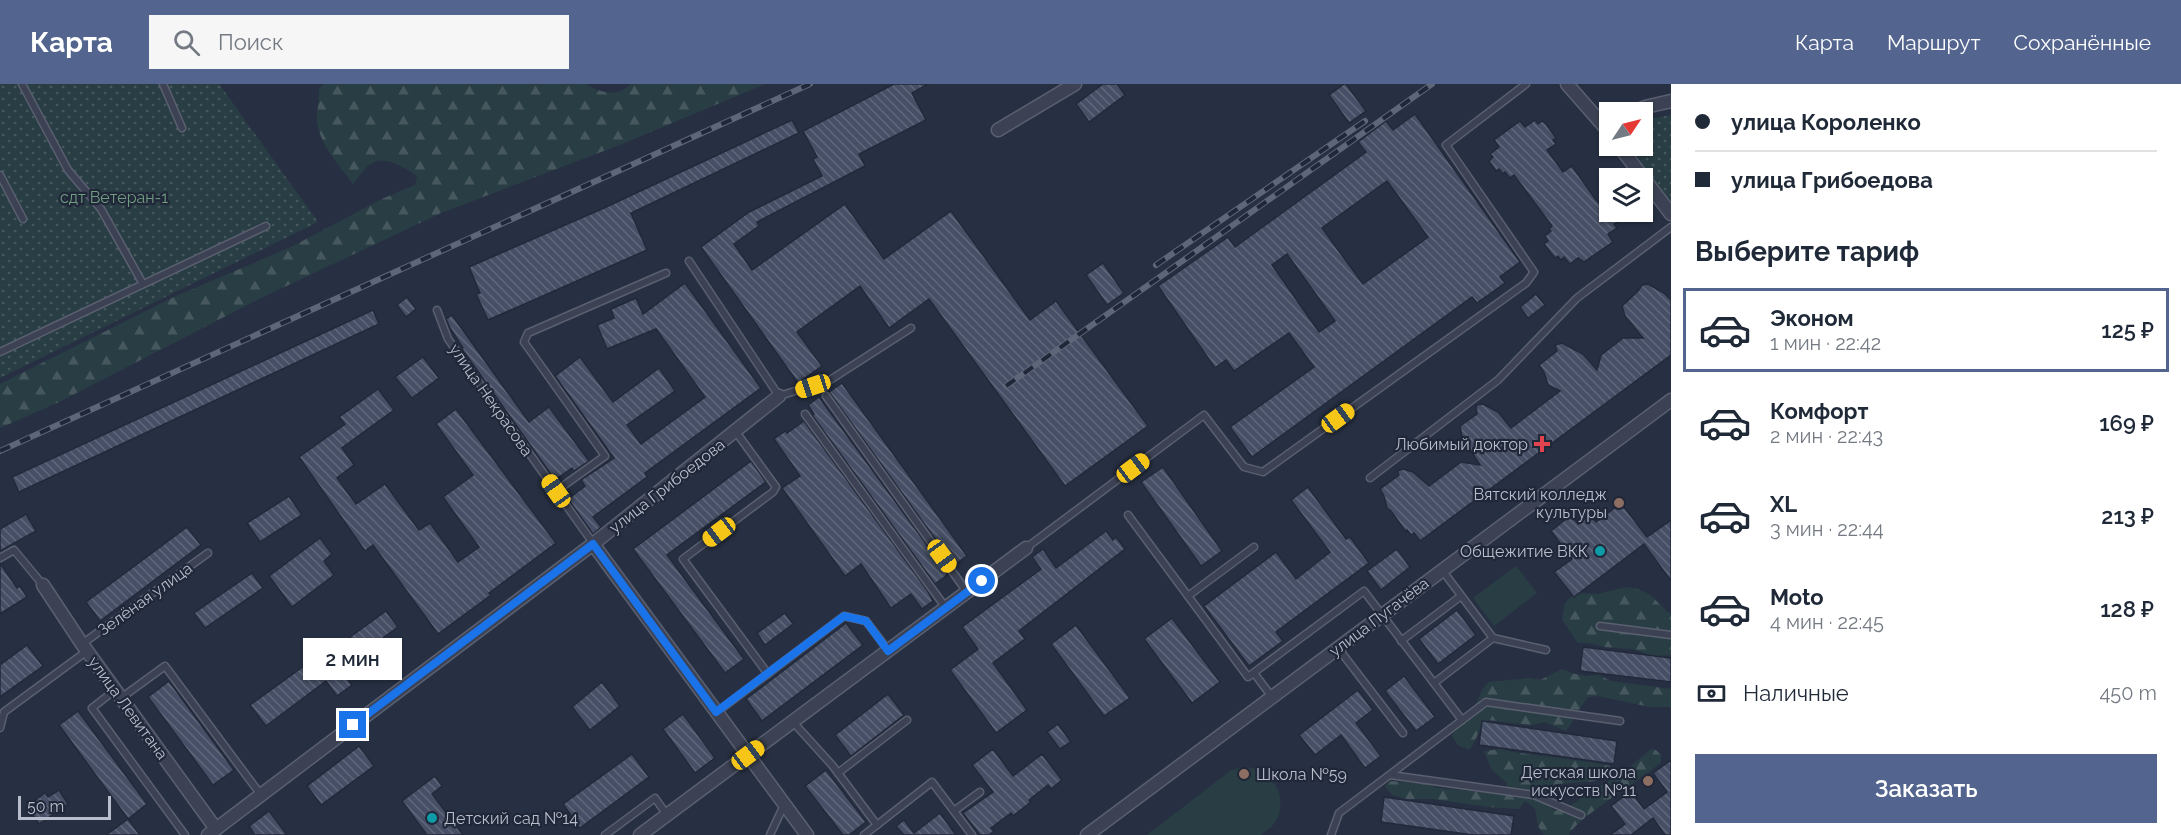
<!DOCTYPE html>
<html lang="ru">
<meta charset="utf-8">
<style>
:root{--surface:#fff;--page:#f6f6f7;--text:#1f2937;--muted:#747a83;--line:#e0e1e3;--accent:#53658e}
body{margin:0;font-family:Raleway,sans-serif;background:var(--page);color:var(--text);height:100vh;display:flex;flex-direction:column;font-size:22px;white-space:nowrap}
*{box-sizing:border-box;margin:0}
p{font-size:20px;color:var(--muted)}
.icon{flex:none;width:33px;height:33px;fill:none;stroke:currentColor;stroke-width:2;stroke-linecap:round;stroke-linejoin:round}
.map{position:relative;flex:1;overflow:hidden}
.sheet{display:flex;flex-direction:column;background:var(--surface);width:510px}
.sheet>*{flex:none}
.banner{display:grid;align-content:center;height:132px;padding:0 24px;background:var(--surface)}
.needle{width:39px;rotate:55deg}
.controls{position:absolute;left:1599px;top:18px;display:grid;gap:12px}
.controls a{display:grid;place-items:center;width:54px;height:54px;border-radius:0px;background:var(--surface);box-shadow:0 2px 4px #0004;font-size:30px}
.scale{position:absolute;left:18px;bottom:15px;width:93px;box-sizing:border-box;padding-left:6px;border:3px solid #b9becc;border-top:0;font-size:16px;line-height:21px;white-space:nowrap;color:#b9becc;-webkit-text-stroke:4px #202738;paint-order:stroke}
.end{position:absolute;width:27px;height:27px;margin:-14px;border:8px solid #1a73e8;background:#fff;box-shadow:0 0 0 3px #fff}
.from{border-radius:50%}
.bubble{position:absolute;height:42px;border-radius:0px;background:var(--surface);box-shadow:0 2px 4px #0004;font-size:20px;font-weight:600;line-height:42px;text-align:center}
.car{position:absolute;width:18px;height:36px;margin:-18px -9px;border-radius:8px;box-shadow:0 0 4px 2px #0007;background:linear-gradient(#f5c518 24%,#345 0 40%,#f5c518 0 76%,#345 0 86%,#f5c518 0)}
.banner b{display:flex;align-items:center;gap:21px;height:57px;font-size:22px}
.banner b+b{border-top:2px solid var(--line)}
.banner i{width:15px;height:15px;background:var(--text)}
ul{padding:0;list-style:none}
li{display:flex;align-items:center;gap:18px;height:84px;margin:0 12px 9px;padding:0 12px;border:3px solid transparent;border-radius:0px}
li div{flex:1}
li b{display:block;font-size:22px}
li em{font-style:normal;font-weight:600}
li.current{border-color:var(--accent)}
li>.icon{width:54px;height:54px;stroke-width:1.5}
h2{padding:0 24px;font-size:27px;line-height:72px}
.pay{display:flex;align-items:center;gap:15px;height:66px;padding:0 24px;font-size:22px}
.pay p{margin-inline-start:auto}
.cta{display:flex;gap:12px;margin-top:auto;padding:12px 24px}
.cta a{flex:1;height:69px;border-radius:0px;background:var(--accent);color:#fff;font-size:24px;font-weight:600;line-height:69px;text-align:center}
header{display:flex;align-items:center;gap:36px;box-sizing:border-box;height:84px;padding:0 30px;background:var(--accent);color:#fff}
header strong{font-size:28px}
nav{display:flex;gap:33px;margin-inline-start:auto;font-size:21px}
.search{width:420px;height:54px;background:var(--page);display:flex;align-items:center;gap:15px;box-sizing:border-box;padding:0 21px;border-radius:0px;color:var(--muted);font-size:22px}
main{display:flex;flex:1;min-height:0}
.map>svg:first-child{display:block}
.green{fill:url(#green-dots)}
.forest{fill:url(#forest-firs)}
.pitch{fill:#293e44}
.building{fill:url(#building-back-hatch);stroke:#22293a;stroke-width:1.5;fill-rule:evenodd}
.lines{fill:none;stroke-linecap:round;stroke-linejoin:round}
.lane-casing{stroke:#5a6070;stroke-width:9}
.street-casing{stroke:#5a6070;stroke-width:15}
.lane{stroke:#3c4253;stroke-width:6}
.street{stroke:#3c4253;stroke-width:12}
.rail-casing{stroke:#5e667a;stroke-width:6}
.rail{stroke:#202738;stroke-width:4;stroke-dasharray:11;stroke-linecap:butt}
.route{stroke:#1a73e8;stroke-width:8}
.health-dot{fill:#e0444e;stroke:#202738;stroke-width:2}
.education-dot{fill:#8d6e63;stroke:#202738;stroke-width:2}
.culture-dot{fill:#0f9aa8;stroke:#202738;stroke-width:2}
.labels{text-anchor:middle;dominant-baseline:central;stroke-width:4.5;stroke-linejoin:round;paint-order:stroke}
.park-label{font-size:16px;fill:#709d80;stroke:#202738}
.street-label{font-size:16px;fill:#b9becc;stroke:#202738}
.poi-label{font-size:16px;fill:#b9becc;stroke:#202738;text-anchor:end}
</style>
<header>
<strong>Карта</strong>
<div class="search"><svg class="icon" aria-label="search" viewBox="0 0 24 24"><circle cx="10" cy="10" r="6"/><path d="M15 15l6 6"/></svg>Поиск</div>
<nav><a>Карта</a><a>Маршрут</a><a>Сохранённые</a></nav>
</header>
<main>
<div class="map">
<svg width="1671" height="751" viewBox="0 0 1671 751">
<defs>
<pattern id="green-dots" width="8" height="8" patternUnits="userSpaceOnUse" patternTransform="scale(1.5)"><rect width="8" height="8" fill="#293e44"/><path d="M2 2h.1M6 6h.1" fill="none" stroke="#46585e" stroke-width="1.8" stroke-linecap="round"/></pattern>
<pattern id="forest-firs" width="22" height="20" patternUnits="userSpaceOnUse" patternTransform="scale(1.5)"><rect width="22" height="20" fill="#293e44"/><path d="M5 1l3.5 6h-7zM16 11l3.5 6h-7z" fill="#46585e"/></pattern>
<pattern id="building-back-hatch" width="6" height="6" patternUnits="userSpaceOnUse" patternTransform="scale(1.5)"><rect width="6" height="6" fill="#464f65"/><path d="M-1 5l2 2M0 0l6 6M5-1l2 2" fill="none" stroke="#5f677a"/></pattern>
</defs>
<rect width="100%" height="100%" fill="#273043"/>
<g class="green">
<path d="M0,0h219l99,138 -318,156z"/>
<path d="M1671,31v88l-42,-57h13l1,-26z"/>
</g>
<g class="forest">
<path d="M323,0h263c15,9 31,14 45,0h134l-143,60 -181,69 -180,85 -202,104 -59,26v-44l174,-87 117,-50 91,-48 33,-14 2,-9c-13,-8 -33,-23 -48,-11 -6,5 -11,13 -16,19 -13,-18 -33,-39 -36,-62 -1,-9 3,-22 2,-33z"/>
<path d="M1627,503c27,4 25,13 44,27v41l-18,1 -20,-7 -28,-2 -16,-4h-11l-16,-24 3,-16 10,-10 23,1z"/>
<path d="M1562,585l9,4 14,3 14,-1 12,6 60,8v18h-21l-52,-11 -10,1c-9,11 -14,23 -22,34l-21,-9 -14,3 -43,-5c-11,9 -10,19 -19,30l-11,-5 -6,-9 11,-20 10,-3 9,-23 7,-8 41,-4 10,2z"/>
<path d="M1501,665l12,3 77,10 20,4v8l-14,7 -40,3 -5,8 -3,14 7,5 16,-6 59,-38 21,-18 5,1 5,5v7c-18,17 -85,56 -92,73h-25l-6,-9 -3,-18 -10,-7 -6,8 -30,-2 -56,-8h-26l-15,-4 -7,-9 6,-5 34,3 13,4 66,6 4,-6 -2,-6 -14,-12 -8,-19z"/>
</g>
<g class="pitch">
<path d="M1516,482l21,27 -43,33 -21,-28z"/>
<path d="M1239,684c7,0 13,-1 19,2 22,8 30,38 14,56 -3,3 -8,6 -11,9h-114l83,-64z"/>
</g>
<g class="building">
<path d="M894,0h34l-16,9 14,27 -67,34 6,12 -108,56 2,4 -25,18 18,26 93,-66 39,55 67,-48 79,109 26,-19 92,125 -83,60 -136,-187 -40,29 -29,-42 -63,46 25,34 -24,17 -97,-136 48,-35 73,-36 -9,-17 4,-2 -14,-26z"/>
<path d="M1103,0h14l8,11 -36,27 -13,-18z"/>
<path d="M1344,0h2l20,27 -17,12 -20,-28z"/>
<path d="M1415,30l105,148 -20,15 5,6 -28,20 -5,-6 -220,160 -22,-30 84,-60 -25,-34 -55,38 -8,-11 -11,8 -57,-82 70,-49 7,10 131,-95 -8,-10 28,-21 7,9zM1387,97l41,56 -65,47 -41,-56zM1287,170l48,67 -16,11 -47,-67z"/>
<path d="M792,36l7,13 -168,80 16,37 -159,70 -12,-26 4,-1 -11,-26 135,-59z"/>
<path d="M1535,36l3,4 4,-3 4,3 10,14 -3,2 3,4 -9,6 16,22 9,-6 24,34 4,4 3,-3 15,21 -4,2 3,4 -9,6 5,8 -29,20 -6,-4 -8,6 -6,-7 -3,3 -3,-4 -3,2 -11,-14 4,-3 -3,-5 6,-5 -2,-2 3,-3 -38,-51 -4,3 -5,-6 -2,2 -4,-5 -3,2 -7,-10 4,-4 -3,-3 9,-7 -5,-7 26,-19 5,6z"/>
<path d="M1103,179l21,30 -17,12 -21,-30z"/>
<path d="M685,199l76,105 -116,85 2,4 -54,40 8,10 -8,7 -25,-35 17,-13 -4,-6 33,-22 -59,-82 25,-19 33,45 46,-34 16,23 -48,34 14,19 64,-47 -49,-68 -49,20 -10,-24 17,-7 -3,-9 25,-11 7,16z"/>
<path d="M1648,200l16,9 7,7v55l-251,186 -6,-8 -3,2 -4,-5 -1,2 -15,-21 -4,-3 -3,-12 -4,-7 19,-14 -2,-4 6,-2 10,3 16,14 32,-24 19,3 -18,-28 -2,-11 17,-12 -1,-9 7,-1 15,8 13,16 49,-37 -12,-6 -4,-13 -5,-7 18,-14 -2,-6 7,-2 21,11 14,16 4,-15 22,-17h20l-18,-22 -3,-10 16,-15 4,-6z"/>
<path d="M1536,210l9,11 -17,13 -8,-11z"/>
<path d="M407,213l9,12 -10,8 -9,-12z"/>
<path d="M373,226l6,14 -360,168 -7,-15z"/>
<path d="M452,231l77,107 20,-15 40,54 -15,10 -2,-3 -17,12 -93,-131 1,-1 -13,-20 -4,-9z"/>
<path d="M423,273l16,21 -27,20 -17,-21z"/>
<path d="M842,299l125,173 -13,9 -125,-173z"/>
<path d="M378,305l16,21 -52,38 12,17 -17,13 19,26 29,-20 34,46 11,-7 28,39 21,-15 -36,-50 30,-22 -37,-51 20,-15 100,134 -67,50 2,2 -53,39 -65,-89 -8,6 -66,-94 46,-33 -6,-7z"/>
<path d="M819,313l127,174 1,4 -12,9 -123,-169 2,-1 -6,-9z"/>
<path d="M804,337l123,169 6,11 -11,8 -11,-15 -20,14 -30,-44 -16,12 -63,-88 18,-12 -26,-37 11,-8 2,2z"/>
<path d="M751,377l15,21 -99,73 77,104 -19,14 -92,-124z"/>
<path d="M1163,383l59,84 -21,15 -60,-84z"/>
<path d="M1308,403l38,52 4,-2 19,26 -93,69 7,9 -34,25 -45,-60 72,-54 20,27 34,-27 -39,-52z"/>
<path d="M289,412l13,19 -42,27 -13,-19z"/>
<path d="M1621,419l26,34 24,-17v61l-27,-37 -70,53 -20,-25 18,-13 -21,-28 20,-16 7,9 12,-10 6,8z"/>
<path d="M26,430l10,17 -36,20v-22z"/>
<path d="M187,443l14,18 -101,76 -14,-19z"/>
<path d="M1106,447l7,9 3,-3 9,12 -106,82 6,8 -32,24 34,47 -31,23 -46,-63 28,-21 -16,-22 79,-58 -9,-12 11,-8 13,19z"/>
<path d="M320,454l12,16 -8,7 10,14 -42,32 -23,-31z"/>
<path d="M1397,465l13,18 -29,23 -14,-19z"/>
<path d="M0,479l17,25 3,-2 7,11 -27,17z"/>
<path d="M252,489l11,15 -58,40 -11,-15z"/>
<path d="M1457,526l19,25 -38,29 -19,-25z"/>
<path d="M386,527l12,16 -36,26 -12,-16z"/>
<path d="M785,529l8,11 -28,21 -8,-12z"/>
<path d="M1172,534l48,64 -28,21 -48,-64z"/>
<path d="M846,539l17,22 -101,76 -16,-22z"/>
<path d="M1076,541l54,73 -26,18 -53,-72z"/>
<path d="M27,561l16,21 -43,31v-32z"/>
<path d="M1583,563l88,11v24l-91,-11z"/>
<path d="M326,566l26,35 -15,11 -11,-15 -60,45 -16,-21z"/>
<path d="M1404,592l31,41 -19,14 -31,-40z"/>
<path d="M169,597l65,89 -21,15 -65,-88z"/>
<path d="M602,598l18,24 -30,24 -18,-23z"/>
<path d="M1358,606l15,20 -17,13 25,33 -16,12 -24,-33 -26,20 -16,-20z"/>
<path d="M888,610l16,21 -53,41 -16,-21z"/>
<path d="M78,627l69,93 -19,15 -69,-94z"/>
<path d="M683,630l32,44 -20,15 -32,-44z"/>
<path d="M1482,637l135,20 -3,23 -135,-19z"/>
<path d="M1058,640l13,18 -11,7 -13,-17z"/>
<path d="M359,662l15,20 -53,39 -14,-19z"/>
<path d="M993,665l20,27 29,-22 20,26 -11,9 -3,-4 -19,15 2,2 -18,14 -2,-3 -20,15 3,3 -5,4h-9l-17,-22 30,-21 -21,-27z"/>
<path d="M632,670l17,23 -69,51 -17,-24z"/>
<path d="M1671,676v75h-6l-12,-17 -22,17h-21l15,-11 -14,-18 20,-15 13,18 23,-17 -14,-19z"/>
<path d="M826,686l40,52 -17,13h-6l-38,-49z"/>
<path d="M435,692l7,10 -10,8 31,41h-36l-25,-34z"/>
<path d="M59,706l9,14 -29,20 -12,-18 18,-13 3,4z"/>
<path d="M1384,713l130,19 -3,19h-38l-92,-13z"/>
<path d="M269,727l18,24h-32l-6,-9z"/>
<path d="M940,729l16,22h-52l-8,-9 8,-6 10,13z"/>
<path d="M128,735l12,16h-34z"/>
</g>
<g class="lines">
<g class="lane-casing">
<g id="lane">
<path d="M22,0l46,86 33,39 42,75"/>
<path d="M163,0l19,44"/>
<path d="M0,91l23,44"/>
<path d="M689,177l90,135 51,-16 81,-52"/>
<path d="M437,226l11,29 145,204"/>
<path d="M0,268l266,-126"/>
<path d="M826,312l141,196"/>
<path d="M805,330l141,194"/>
<path d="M736,348l40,55 -3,5 -90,67 85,115"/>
<path d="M1370,394l128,-98 79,-82 94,-71"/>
<path d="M556,407l49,-35 -81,-114 4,-9 138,-60"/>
<path d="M1128,431l120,162 116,-86 98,129"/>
<path d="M1026,464l178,-133 40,52 19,5 263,-189 8,-11 -88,-127 80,-61"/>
<path d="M0,474l14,-8 29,35"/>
<path d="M1188,512l66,-49"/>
<path d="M1600,542l71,9"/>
<path d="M1493,554l53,12"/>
<path d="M1401,557l60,-45"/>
<path d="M82,560l126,-91"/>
<path d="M1338,564l65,85"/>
<path d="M1254,589l18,24"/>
<path d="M1434,599l59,-45 -51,-68"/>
<path d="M115,606l-23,18 93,127"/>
<path d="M121,614l44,-32 96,129"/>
<path d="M717,628l127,-96 22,5 22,29"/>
<path d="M793,638l39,43 45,60"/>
<path d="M0,644l4,-16 83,-61"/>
<path d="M838,689l69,-53"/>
<path d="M1390,691l144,20 47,20"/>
<path d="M954,727l26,-19"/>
<path d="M605,751l50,-37 12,17"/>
<path d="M770,751l14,-30"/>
<path d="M864,751l68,-53 40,53"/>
<path d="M1331,751l8,-22 147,-111 134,19"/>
</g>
</g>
<g class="street-casing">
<g id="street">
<path d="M1567,0l43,49"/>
<path d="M1634,28l11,-5 26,-6"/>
<path d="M998,46l77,-46"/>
<path d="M1619,62l52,68"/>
<path d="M593,460l214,291"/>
<path d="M43,501l39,59 134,185"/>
<path d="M208,751l385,-291 186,-148"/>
<path d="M640,751l386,-287"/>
<path d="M1087,751l584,-435"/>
</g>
</g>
<use href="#lane" class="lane"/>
<use href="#street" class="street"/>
<g class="rail-casing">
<g id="rail">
<path d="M1156,181l209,-144"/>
<path d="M1006,302l426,-302"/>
<path d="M0,367l810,-367"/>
</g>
</g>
<use href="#rail" class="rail"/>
</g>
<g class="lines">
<path class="route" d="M353,641l240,-181 123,168 128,-96 22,5 22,30 94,-70"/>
</g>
<path class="health-dot" d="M1539 351h6v6h6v6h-6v6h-6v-6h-6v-6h6z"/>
<g class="education-dot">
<circle cx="1619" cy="419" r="6"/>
<circle cx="1244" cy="690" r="6"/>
<circle cx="1648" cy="697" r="6"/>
</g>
<g class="culture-dot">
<circle cx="1600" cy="467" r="6"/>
<circle cx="432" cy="734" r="6"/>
</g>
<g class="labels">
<g class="park-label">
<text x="114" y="113">сдт Ветеран-1</text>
</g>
<g class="street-label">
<text transform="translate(491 316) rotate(55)">улица Некрасова</text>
<text transform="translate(667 402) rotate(-38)">улица Грибоедова</text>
<text transform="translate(145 515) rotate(-36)">Зелёная улица</text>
<text transform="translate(1379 533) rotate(-37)">улица Пугачёва</text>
<text transform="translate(128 624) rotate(54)">улица Левитана</text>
</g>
<g class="poi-label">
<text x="1528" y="360">Любимый доктор</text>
<text x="1607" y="410">Вятский колледж<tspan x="1607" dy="18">культуры</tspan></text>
<text x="1588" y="467">Общежитие ВКК</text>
<text x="1636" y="688">Детская школа<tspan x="1636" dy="18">искусств №11</tspan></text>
<text x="1256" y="690" text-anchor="start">Школа №59</text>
<text x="444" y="734" text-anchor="start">Детский сад №14</text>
</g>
</g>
</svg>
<div class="controls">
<a><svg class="needle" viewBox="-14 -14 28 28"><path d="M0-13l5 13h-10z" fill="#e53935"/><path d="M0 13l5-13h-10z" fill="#747a83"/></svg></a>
<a><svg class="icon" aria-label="layers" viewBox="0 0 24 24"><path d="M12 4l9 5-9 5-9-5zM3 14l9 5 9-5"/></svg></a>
</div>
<div class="scale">50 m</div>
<i class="end from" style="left:982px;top:497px"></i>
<i class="end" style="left:353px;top:641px"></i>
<div class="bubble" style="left:303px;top:554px;width:99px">2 мин</div>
<i class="car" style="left:813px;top:302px;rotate:252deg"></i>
<i class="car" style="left:1338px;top:334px;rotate:54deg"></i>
<i class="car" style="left:1133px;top:384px;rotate:53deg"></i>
<i class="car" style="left:556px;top:407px;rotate:325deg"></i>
<i class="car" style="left:719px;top:448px;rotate:233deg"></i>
<i class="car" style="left:942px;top:472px;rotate:144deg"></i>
<i class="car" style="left:748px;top:671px;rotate:53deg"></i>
</div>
<section class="sheet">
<div class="banner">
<b><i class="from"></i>улица Короленко</b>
<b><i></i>улица Грибоедова</b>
</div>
<h2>Выберите тариф</h2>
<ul>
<li class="current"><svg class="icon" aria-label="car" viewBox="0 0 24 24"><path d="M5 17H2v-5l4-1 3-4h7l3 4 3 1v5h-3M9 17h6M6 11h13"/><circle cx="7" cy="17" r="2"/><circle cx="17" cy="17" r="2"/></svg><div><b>Эконом</b><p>1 мин · 22:42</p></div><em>125 ₽</em></li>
<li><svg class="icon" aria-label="car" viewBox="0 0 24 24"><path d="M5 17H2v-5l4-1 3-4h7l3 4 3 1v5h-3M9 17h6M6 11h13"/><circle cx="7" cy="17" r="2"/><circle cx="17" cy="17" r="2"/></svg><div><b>Комфорт</b><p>2 мин · 22:43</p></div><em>169 ₽</em></li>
<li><svg class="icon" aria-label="car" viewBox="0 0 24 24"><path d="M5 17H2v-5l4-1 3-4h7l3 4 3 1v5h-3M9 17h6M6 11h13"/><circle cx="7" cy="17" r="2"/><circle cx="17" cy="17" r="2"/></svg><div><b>XL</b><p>3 мин · 22:44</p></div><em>213 ₽</em></li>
<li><svg class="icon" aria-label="car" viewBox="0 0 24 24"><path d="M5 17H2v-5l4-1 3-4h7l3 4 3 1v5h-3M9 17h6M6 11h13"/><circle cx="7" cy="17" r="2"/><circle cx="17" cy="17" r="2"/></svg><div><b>Moto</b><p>4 мин · 22:45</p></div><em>128 ₽</em></li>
</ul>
<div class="pay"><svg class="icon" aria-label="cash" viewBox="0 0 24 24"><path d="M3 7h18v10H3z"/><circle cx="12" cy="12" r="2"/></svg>Наличные<p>450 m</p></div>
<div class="cta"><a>Заказать</a></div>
</section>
</main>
